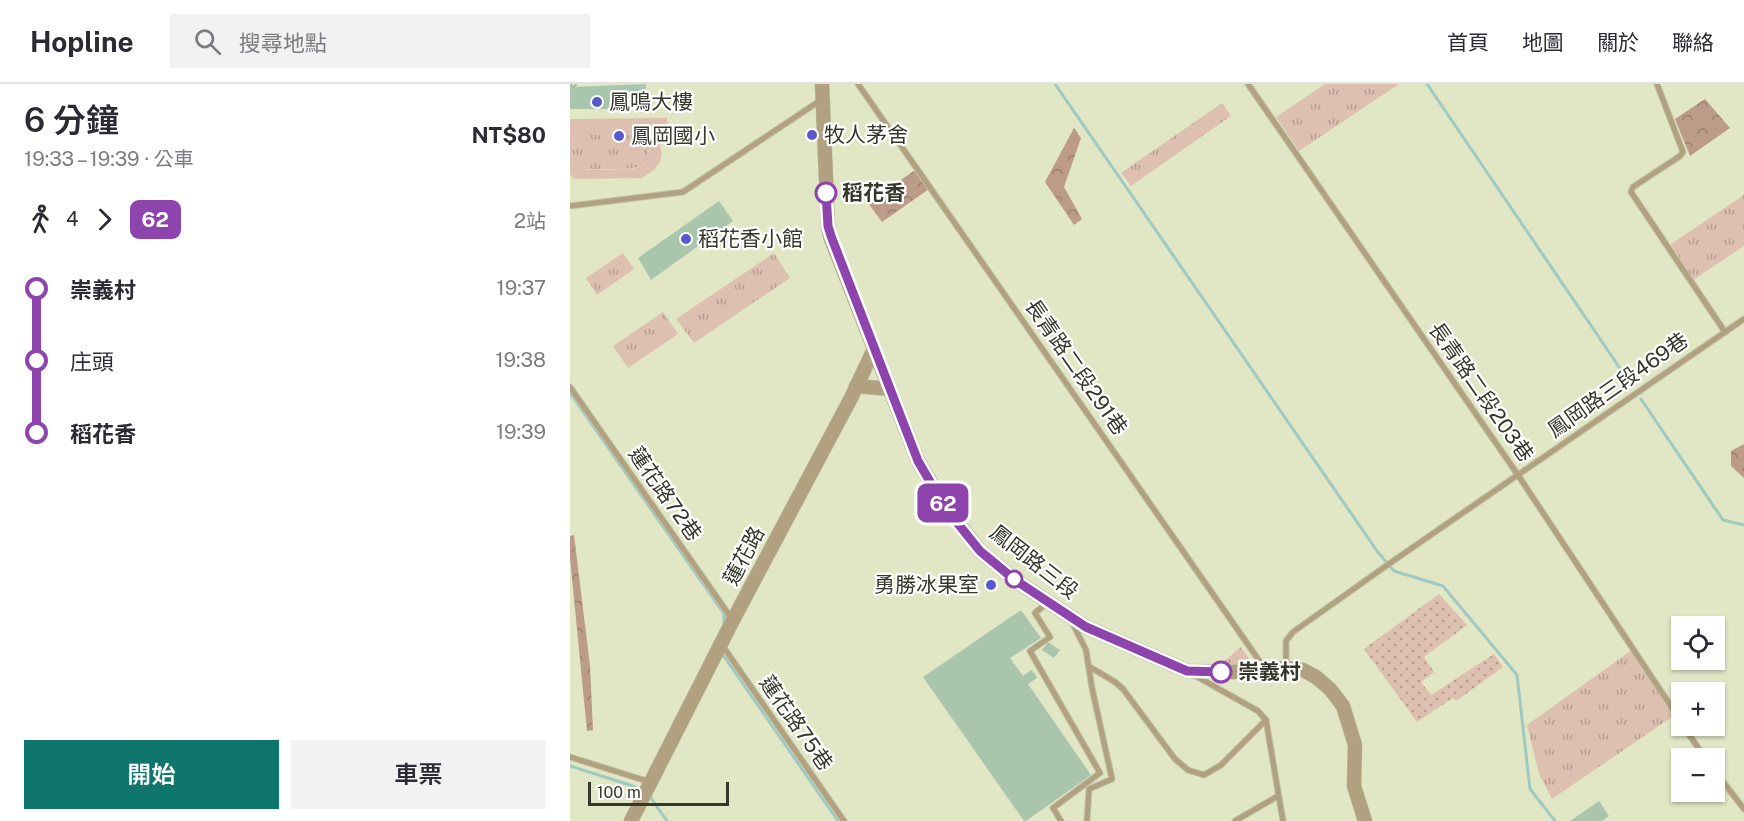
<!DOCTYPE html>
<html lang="zh-TW">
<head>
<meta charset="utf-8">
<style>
	body { margin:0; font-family:"Public Sans","Noto Sans TC",sans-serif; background:#f2f2f3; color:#2b2b33; height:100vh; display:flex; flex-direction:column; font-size:22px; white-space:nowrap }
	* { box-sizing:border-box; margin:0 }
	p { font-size:20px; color:#7c7c81 }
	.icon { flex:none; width:33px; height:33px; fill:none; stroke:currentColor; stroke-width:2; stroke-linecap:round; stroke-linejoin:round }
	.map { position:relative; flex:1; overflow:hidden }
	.side { display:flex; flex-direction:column; background:#fff; width:570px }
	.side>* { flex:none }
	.badge { padding:0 12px; border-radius:9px; font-size:21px; line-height:39px }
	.buttons { position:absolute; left:1101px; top:532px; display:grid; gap:12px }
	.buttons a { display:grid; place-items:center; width:54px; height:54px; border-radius:0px; background:#fff; box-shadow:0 2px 4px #0004; font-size:30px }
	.scale { position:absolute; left:18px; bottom:15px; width:141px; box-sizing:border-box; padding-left:6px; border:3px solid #36382b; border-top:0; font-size:16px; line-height:21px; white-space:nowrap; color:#36382b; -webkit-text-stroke:4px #fff; paint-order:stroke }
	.map>.badge { position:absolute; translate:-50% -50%; box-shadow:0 0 0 3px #fff }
	.legs { display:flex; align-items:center; gap:9px; height:66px; padding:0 24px; font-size:20px }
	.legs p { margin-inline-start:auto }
	.headline { display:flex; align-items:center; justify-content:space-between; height:102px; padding:0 24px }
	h1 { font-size:33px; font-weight:600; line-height:45px }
	.primary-button { display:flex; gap:12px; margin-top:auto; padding:12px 24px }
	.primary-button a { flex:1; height:69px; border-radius:0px; background:#0f766e; color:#fff; font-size:24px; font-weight:600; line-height:69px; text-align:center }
	.primary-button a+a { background:#f2f2f3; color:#2b2b33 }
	ul { padding:0 24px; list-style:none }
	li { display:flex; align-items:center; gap:21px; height:72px; font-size:22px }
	li i { display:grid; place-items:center; width:9px; height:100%; margin:0 8px; background:currentColor }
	li i::after { content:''; width:15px; height:15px; margin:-8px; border:4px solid; border-radius:50%; background:#fff }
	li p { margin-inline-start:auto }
	li:first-child i { background:linear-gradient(#0000 50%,currentColor 0) }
	li:last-child i { background:linear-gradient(currentColor 50%,#0000 0) }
	header { display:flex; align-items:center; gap:36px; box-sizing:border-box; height:84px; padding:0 30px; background:#fff; border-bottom:2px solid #e1e1e2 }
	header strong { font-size:28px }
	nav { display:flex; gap:33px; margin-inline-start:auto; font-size:21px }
	.search { width:420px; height:54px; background:#f2f2f3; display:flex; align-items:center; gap:15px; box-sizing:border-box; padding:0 21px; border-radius:0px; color:#7c7c81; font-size:22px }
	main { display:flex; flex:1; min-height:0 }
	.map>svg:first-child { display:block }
</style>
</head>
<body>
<header>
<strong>Hopline</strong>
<div class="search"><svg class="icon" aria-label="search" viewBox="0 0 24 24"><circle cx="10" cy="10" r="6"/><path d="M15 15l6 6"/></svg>搜尋地點</div>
<nav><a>首頁</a><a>地圖</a><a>關於</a><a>聯絡</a></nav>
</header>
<main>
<section class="side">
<div class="headline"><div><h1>6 分鐘</h1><p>19:33 – 19:39 · 公車</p></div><b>NT$80</b></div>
<div class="legs"><svg class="icon" aria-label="walk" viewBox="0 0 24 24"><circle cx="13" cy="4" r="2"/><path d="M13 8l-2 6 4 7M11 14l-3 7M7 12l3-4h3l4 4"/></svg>4<svg class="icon" aria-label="forward" viewBox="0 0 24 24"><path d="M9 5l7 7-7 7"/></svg><b class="badge" style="background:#8e44ad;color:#fff">62</b><p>2站</p></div>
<ul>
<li><i style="color:#8e44ad"></i><b>崇義村</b><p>19:37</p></li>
<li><i style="color:#8e44ad"></i><span>庄頭</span><p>19:38</p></li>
<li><i style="color:#8e44ad"></i><b>稻花香</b><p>19:39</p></li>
</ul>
<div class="primary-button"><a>開始</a><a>車票</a></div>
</section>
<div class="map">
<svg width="1174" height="737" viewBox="0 0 1174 737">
	<defs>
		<pattern id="grass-tufts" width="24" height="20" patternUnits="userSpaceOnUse" patternTransform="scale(1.5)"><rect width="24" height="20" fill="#dec0b0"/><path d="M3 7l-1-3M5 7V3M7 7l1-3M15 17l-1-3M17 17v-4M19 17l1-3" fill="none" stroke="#b59d8f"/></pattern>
		<pattern id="forest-crowns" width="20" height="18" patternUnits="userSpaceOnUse" patternTransform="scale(1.5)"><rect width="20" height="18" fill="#bc9b88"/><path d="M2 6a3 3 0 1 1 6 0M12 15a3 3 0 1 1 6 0" fill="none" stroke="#9a7f6f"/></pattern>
		<pattern id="garden-dots" width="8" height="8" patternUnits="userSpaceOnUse" patternTransform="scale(1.5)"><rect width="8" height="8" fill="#dec0b0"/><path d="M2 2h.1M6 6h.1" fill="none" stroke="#b59d8f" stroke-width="1.8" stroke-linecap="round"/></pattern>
	</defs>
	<rect width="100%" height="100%" fill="#e1e7c5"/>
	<g fill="url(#grass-tufts)">
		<polygon points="755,0 829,0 729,67 706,33"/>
		<polygon points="652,19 661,32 561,102 551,89"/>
		<path d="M12 51H66L76 58C86 85 64 85 45 85 33 85 22 85 10 86L3 82 0 78V60L2 56Z"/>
		<polygon points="1174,111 1174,162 1123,196 1101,160"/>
		<polygon points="53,169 64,185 27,211 16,194"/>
		<polygon points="204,169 220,194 124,259 106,235"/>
		<polygon points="93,228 108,250 58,284 43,262"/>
		<polygon points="671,563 684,582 646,584"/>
		<polygon points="1062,566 1105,631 982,715 969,690 957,641"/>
	</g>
	<g fill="url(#forest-crowns)">
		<polygon points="1135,15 1160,44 1120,72 1105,35"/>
		<polygon points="504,44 511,54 494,103 512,135 504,141 475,98"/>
		<polygon points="345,86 359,105 312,138 298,119"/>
		<polygon points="1174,360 1174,394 1161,382 1161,367"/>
		<polygon points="4,451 20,582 23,646 17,647 0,474 0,452"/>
	</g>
	<polygon fill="#dec0b0" points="97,34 98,46 82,46 89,55 92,71 90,78 84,86 71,94 4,95 0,90 0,78 3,82 10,86 63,85 74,81 79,70 76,58 66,51 13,51 3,56 0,60 0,35"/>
	<polygon fill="url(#garden-dots)" points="869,510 897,541 854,573 864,588 851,598 861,611 924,570 933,583 886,617 883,614 847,638 794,565"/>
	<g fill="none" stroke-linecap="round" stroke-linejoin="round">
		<g stroke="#9fcac1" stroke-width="3">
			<polyline points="485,0 807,467 824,487 873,502 947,591 960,705 985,737"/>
			<polyline points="857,0 1062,302"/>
			<polyline points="0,309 154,530 154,541"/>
			<polyline points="1071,315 1153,436 1174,441"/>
			<polyline points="153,571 268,737"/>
			<polyline points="0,682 63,702 72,707"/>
			<polyline points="77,711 81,714 97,737"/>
		</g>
	</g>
	<g fill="#a9c6ac">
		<polygon points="0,0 3,0 3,3 76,0 76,13 54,12 54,25 0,25"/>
		<polygon points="149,117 163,137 81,196 68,174"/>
		<polygon points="451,526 471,554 440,574 453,592 461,586 465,590 467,594 458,600 521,691 456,737 454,737 353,593"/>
		<polygon points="478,558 490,566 484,574 472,566"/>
		<polygon points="1029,717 1039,732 1032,737 1000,737"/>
	</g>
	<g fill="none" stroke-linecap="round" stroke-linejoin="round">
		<g stroke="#bfc4a6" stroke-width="7">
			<g id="service">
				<polyline points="288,0 695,585"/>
				<polyline points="678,0 948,391 1112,639"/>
				<polyline points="1087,0 1113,68 1110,72 1063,103 1061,108 1155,248"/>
				<polyline points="0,122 113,108 251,16"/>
				<polyline points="0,303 162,535"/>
				<polyline points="477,519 465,529 480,553 460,567 530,689 483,724 491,737"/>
				<polyline points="502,538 516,566 522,604 542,695 519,705 517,737"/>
				<polyline points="152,561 274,737"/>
				<polyline points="520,583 545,598 553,605 605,675 618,686 634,691 651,681 696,636"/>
				<polyline points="716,583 716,557 723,548 823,477 1174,235"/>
				<polyline points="624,591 688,627 696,636 713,737"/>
				<polyline points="1113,642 1136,675"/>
				<polyline points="0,673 80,698"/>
				<polyline points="1144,686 1174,725"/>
				<polyline points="665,737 708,712"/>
			</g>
		</g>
		<g stroke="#bfc4a6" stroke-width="15">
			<g id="tertiary">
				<polyline points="252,0 258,142 260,152 348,377 377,425 410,467 445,496 516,543 617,587 668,588 716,584 733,586 746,593 760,605 773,622 785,661 784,702 795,737"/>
				<polyline points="286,302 320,305"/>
				<polyline points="61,737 163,536 281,314 304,265"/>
			</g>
		</g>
		<g stroke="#a3a78d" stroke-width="1.5" stroke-dasharray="4.5 3" stroke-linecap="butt">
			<polyline points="3,3 7,0"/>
			<polyline points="54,12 63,22"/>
		</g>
		<use href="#service" stroke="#b2a181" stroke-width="5"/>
		<use href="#tertiary" stroke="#b2a181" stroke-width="14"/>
	</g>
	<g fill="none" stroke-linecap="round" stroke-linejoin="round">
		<g stroke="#fff" stroke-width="14">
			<polyline id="line-1" points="256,109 258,142 261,152 348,377 376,425 410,467 445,496 516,543 617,587 651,588"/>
		</g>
		<use href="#line-1" stroke="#8e44ad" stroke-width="9"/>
	</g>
	<g fill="#5757cf" stroke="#fff" stroke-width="2">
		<circle cx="27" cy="18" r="6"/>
		<circle cx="242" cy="51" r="6"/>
		<circle cx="49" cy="52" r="6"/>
		<circle cx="116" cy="155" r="6"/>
		<circle cx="421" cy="501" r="6"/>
	</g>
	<g fill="#fff" stroke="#8e44ad" stroke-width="3">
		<circle cx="256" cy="109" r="10"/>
		<circle cx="444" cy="495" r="8"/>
		<circle cx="651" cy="588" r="10"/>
	</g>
	<g text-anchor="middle" stroke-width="4.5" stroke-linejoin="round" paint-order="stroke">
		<g font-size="21" fill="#36382b" stroke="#fff" text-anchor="start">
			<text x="39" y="25">鳳鳴大樓</text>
			<text x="254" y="58">牧人茅舍</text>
			<text x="61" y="59">鳳岡國小</text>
			<text x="128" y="162">稻花香小館</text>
			<text x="409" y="508" text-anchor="end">勇勝冰果室</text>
		</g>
		<g font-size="21" font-weight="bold" fill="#36382b" stroke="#fff" text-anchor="start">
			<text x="272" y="116">稻花香</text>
			<text x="668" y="595">崇義村</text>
		</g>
		<g font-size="21" fill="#36382b" stroke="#fff">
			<text transform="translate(506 283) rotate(55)" y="7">長青路二段291巷</text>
			<text transform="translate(1048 301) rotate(-35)" y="7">鳳岡路三段469巷</text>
			<text transform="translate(911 308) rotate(55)" y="7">長青路二段203巷</text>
			<text transform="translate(95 410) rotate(55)" y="7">蓮花路72巷</text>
			<text transform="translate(174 472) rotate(-62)" y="7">蓮花路</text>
			<text transform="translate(464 478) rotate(38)" y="7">鳳岡路三段</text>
			<text transform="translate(226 639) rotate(55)" y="7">蓮花路75巷</text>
		</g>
	</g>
</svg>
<div class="buttons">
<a><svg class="icon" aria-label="locate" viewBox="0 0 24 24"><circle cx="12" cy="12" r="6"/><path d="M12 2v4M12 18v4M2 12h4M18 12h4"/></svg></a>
<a>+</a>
<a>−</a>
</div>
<div class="scale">100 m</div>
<b class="badge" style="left:373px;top:419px;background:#8e44ad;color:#fff">62</b>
</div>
</main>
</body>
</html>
